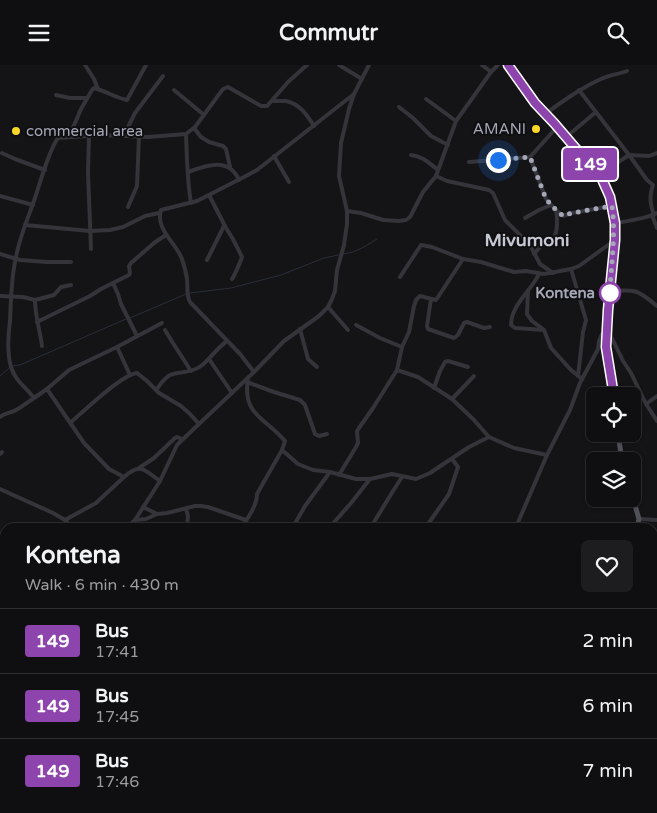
<!DOCTYPE html>
<html lang="en">
<head>
<meta charset="utf-8">
<style>
	body { margin:0; font-family:"Varela Round",sans-serif; background:#1d1c1e; color:#f1f3f6; height:100vh; display:flex; flex-direction:column; font-size:19px; white-space:nowrap }
	* { box-sizing:border-box; margin:0 }
	p { font-size:16px; color:#9b9c9f }
	.icon { flex:none; width:28px; height:28px; fill:none; stroke:currentColor; stroke-width:2; stroke-linecap:round; stroke-linejoin:round }
	.map { position:relative; flex:1; overflow:hidden }
	.side { position:absolute; left:0px; top:458px; width:658px; height:291px; display:flex; flex-direction:column; background:#0f0e10; border-radius:15px 15px 0 0; box-shadow:0 1px 4px #0004,0 0 0 1px #2f2e30 }
	.side>* { flex:none }
	.badge { padding:0 10px; border-radius:4px; font-size:18px; line-height:32px }
	.controls { position:absolute; left:586px; top:322px; display:grid; gap:10px }
	.controls a { display:grid; place-items:center; width:55px; height:55px; border-radius:8px; background:#0f0e10; box-shadow:0 1px 4px #0004,0 0 0 1px #2f2e30; font-size:25px }
	.you { position:absolute; width:25px; height:25px; margin:-12px; border:4px solid #fff; border-radius:50%; background:#1a73e8; box-shadow:0 0 0 8px #1a73e833 }
	.map>.badge { position:absolute; translate:-50% -50%; box-shadow:0 0 0 2px #fff }
	.round { display:grid; place-items:center; flex:none; width:52px; height:52px; border-radius:8px; background:#1d1c1e }
	.summary { display:flex; align-items:center; justify-content:space-between; height:85px; padding:0 25px }
	h1 { font-size:24px; font-weight:800; line-height:38px }
	ul { padding:0; list-style:none }
	li { display:flex; align-items:center; gap:15px; height:65px; padding:0 25px; border-top:1px solid #2f2e30 }
	li div { flex:1 }
	li b { display:block; font-size:19px }
	li em { font-style:normal }
	li .badge { min-width:55px; font-weight:700; text-align:center }
	header { display:flex; justify-content:space-between; align-items:center; height:65px; padding:0 25px; background:#0f0e10; font-size:22px; font-weight:800 }
	.map>svg:first-child { display:block }
</style>
</head>
<body>
<header><svg class="icon" aria-label="menu" viewBox="0 0 24 24"><path d="M4 6h16M4 12h16M4 18h16"/></svg>Commutr<svg class="icon" aria-label="search" viewBox="0 0 24 24"><circle cx="10" cy="10" r="6"/><path d="M15 15l6 6"/></svg></header>
<div class="map">
<svg width="657" height="748" viewBox="0 0 657 748">
	<rect width="100%" height="100%" fill="#141315"/>
	<g fill="none" stroke-linecap="round" stroke-linejoin="round">
		<g stroke="#292f3a" stroke-width="1">
			<polyline points="190,228 231,223 281,210 324,193 353,187 364,182 377,174"/>
			<polyline points="130,253 186,229"/>
			<polyline points="12,301 20,300 126,254"/>
			<polyline points="0,311 9,303"/>
		</g>
		<g stroke="#34343a" stroke-width="4">
			<polyline points="85,0 94,14 98,24"/>
			<polyline points="339,0 362,14"/>
			<polyline points="482,0 491,7"/>
			<polyline points="174,25 204,50"/>
			<path d="M579 25 629 90 647 115 653 120C649 131 650 139 654 150"/>
			<polyline points="56,30 70,33 86,33"/>
			<polyline points="426,34 456,56"/>
			<path d="M273 36C277 36 281 36 286 36 300 39 307 50 314 61"/>
			<polyline points="399,42 413,53 431,71 448,80"/>
			<path d="M545 49C563 36 581 23 601 14 609 10 619 9 627 6"/>
			<polyline points="194,63 201,72 209,77 223,81 226,84 230,102"/>
			<path d="M186 69C187 92 187 115 191 138"/>
			<polyline points="89,70 88,108 91,184"/>
			<polyline points="124,70 135,48 163,11"/>
			<path d="M69 72 81 44 92 25 94 23C106 26 116 33 127 35L146 0"/>
			<polyline points="566,72 596,47"/>
			<polyline points="2,88 15,94 45,105"/>
			<path d="M411 90C422 91 429 98 438 105"/>
			<polyline points="274,91 289,117"/>
			<polyline points="530,92 546,134 556,145 563,151 572,148 612,141"/>
			<polyline points="469,97 530,92 557,62"/>
			<path d="M188 107C207 100 229 92 239 115"/>
			<polyline points="436,111 447,116 489,125 493,128 505,155 530,180 540,199 553,208"/>
			<polyline points="601,112 617,98 629,90 649,91 657,88"/>
			<path d="M209 130 226 163 233 174 242 192C241 195 234 212 232 214"/>
			<polyline points="0,131 33,140"/>
			<polyline points="128,142 137,121 139,71"/>
			<polyline points="347,146 361,148 383,155 399,156 406,155 410,152 423,127 436,111 456,56 491,7 498,0"/>
			<polyline points="652,150 657,163"/>
			<polyline points="525,153 539,145 551,140"/>
			<path d="M615 158C628 156 645 154 657 148"/>
			<polyline points="25,160 90,166 110,165 123,162 145,151 159,148"/>
			<polyline points="0,189 20,195 47,197 71,197"/>
			<path d="M534 189 540 182 554 174C558 164 558 156 556 145"/>
			<polyline points="207,195 224,161"/>
			<polyline points="571,204 586,255 583,267 578,311"/>
			<path d="M539 209C531 226 511 240 511 260L515 263 544 265 551 283 571 305 582 314"/>
			<polyline points="400,212 421,180 432,182 463,194 481,197 514,207 526,206 544,209 571,204 579,201 615,175"/>
			<polyline points="113,218 118,229 121,239 137,271"/>
			<polyline points="528,226 527,249 532,256 543,264"/>
			<path d="M610 226C636 224 638 225 657 241"/>
			<polyline points="0,231 23,232 35,235 54,230 61,222 71,220"/>
			<polyline points="431,234 427,261 428,264 454,273 458,270 464,258 467,257 484,263 490,262"/>
			<path d="M35 235C35 251 40 265 42 281"/>
			<polyline points="328,242 348,265"/>
			<polyline points="37,257 90,231 101,224 129,210 130,208 129,201 131,198 154,178 166,170"/>
			<polyline points="356,260 380,273 402,282"/>
			<polyline points="300,264 308,294 317,302"/>
			<polyline points="165,265 171,275 191,306"/>
			<polyline points="117,282 130,310"/>
			<polyline points="209,294 232,328"/>
			<polyline points="397,305 418,312 452,334 474,355 489,372 514,383 547,390"/>
			<path d="M254 307 240 289 190 237C186 230 188 221 187 214 186 207 184 200 182 194 176 178 155 164 161 145L197 136 244 112 257 105 354 29"/>
			<path d="M248 313C242 351 265 352 285 376L282 385 298 399 313 405 330 407 356 414H370L392 409 416 414 430 408 469 382 489 372"/>
			<polyline points="247,317 274,327 300,335 305,340 315,369 319,371 327,369"/>
			<polyline points="434,323 440,306 445,297 448,296 468,302"/>
			<polyline points="47,324 69,305 117,282 162,258"/>
			<path d="M156 325C160 320 164 313 170 310 179 306 190 309 201 301 210 294 217 283 227 276"/>
			<polyline points="452,334 474,311"/>
			<polyline points="646,339 657,331"/>
			<path d="M0 352C6 347 9 349 16 345 22 342 28 337 34 333"/>
			<path d="M70 358C83 347 121 310 137 308L147 316 159 328 181 341 190 349 199 359"/>
			<polyline points="0,389 2,387"/>
			<polyline points="139,403 154,393 175,373 177,372 182,374"/>
			<polyline points="339,410 356,382 358,378 357,366 359,363 373,343 397,305 402,282 409,267 414,241 416,235 420,231 436,235 463,194"/>
			<path d="M160 416C144 405 141 397 124 412L109 404 84 378 47 324 34 333C25 321 16 317 11 302 7 288 8 271 10 256 11 235 11 213 16 192 20 170 29 151 36 130 41 115 49 85 58 73L102 70 148 72 186 69 195 62 223 24 228 22 261 41H267L288 17 307 0"/>
			<polyline points="0,424 53,448 65,455 72,462"/>
			<polyline points="143,442 157,449"/>
			<polyline points="186,444 188,451 187,462"/>
			<polyline points="639,454 657,455"/>
			<polyline points="65,455 96,438 124,412"/>
			<polyline points="135,455 146,454 157,449 167,448 195,441 201,441 208,442 246,455"/>
			<polyline points="127,462 135,455 160,416 177,380 181,376 254,307 284,276 319,251 328,242 332,234 335,226 337,205 344,180 347,159 347,146 339,111 341,78 349,44 354,29 369,0"/>
			<path d="M241 462C248 454 257 440 257 429L282 385"/>
			<polyline points="293,462 305,441 330,407"/>
			<polyline points="330,462 351,438 370,414"/>
			<polyline points="371,462 393,426 402,412"/>
			<polyline points="426,462 449,429 458,402 452,394"/>
			<polyline points="516,462 547,390 570,345 580,318 598,284 599,276 602,269 608,265 623,296 631,308 646,339 657,356"/>
			<polyline points="652,488 657,487"/>
			<polyline points="652,499 657,504"/>
			<polyline points="652,539 657,537"/>
			<polyline points="0,551 5,554"/>
			<polyline points="0,584 5,580"/>
			<polyline points="0,658 5,657"/>
			<polyline points="340,744 346,747"/>
			<polyline points="449,744 450,748"/>
			<polyline points="24,748 25,744"/>
			<polyline points="45,748 48,744"/>
			<polyline points="173,748 174,744"/>
			<polyline points="280,748 282,744"/>
		</g>
		<g stroke="#50505a" stroke-width="5">
			<polyline points="508,0 535,38 593,101 602,114 610,132 615,158 615,175 608,245 606,282 614,331"/>
			<polyline points="618,369 621,389 623,396"/>
			<polyline points="632,430 639,454 637,462"/>
			<polyline points="652,555 657,561"/>
		</g>
	</g>
	<g fill="none" stroke-linecap="round" stroke-linejoin="round">
		<g stroke="#fff" stroke-width="11">
			<polyline id="line" points="508,0 535,38 554,58 602,114 610,132 615,158 615,175 608,245 606,282 614,331"/>
		</g>
		<use href="#line" stroke="#8e44ad" stroke-width="8"/>
		<path stroke="#a4a7b6" stroke-width="5" stroke-dasharray="0 9" d="M498 95 530 92 546 134 556 145 563 151 572 148 612 141C616 171 611 199 610 228"/>
	</g>
	<g fill="#fbd825" stroke="#0f0e10" stroke-width="2">
		<circle cx="536" cy="64" r="5"/>
		<circle cx="16" cy="66" r="5"/>
	</g>
	<circle fill="#fff" stroke="#8e44ad" stroke-width="2.5" cx="610" cy="228" r="10"/>
	<g text-anchor="middle" stroke-width="4" stroke-linejoin="round" paint-order="stroke">
		<g font-size="15" fill="#a4a7b6" stroke="#0f0e10" text-anchor="end">
			<text x="526" y="69">AMANI</text>
			<text x="26" y="71" text-anchor="start">commercial area</text>
		</g>
		<g font-size="15" font-weight="bold" fill="#a4a7b6" stroke="#0f0e10" text-anchor="end">
			<text x="595" y="233">Kontena</text>
		</g>
		<g font-size="18" font-weight="bold" fill="#c5c7d2" stroke="#0f0e10">
			<text x="527" y="181">Mivumoni</text>
		</g>
	</g>
</svg>
<div class="controls">
<a><svg class="icon" aria-label="locate" viewBox="0 0 24 24"><circle cx="12" cy="12" r="6"/><path d="M12 2v4M12 18v4M2 12h4M18 12h4"/></svg></a>
<a><svg class="icon" aria-label="layers" viewBox="0 0 24 24"><path d="M12 4l9 5-9 5-9-5zM3 14l9 5 9-5"/></svg></a>
</div>
<div class="you" style="left:498px;top:95px"></div>
<b class="badge" style="left:590px;top:99px;background:#8e44ad;color:#fff">149</b>
<section class="side">
<div class="summary"><div><h1>Kontena</h1><p>Walk · 6 min · 430 m</p></div><a class="round"><svg class="icon" aria-label="heart" viewBox="0 0 24 24"><path d="M12 20l-8-8c-3-5 5-10 8-4 3-6 11-1 8 4z"/></svg></a></div>
<ul>
<li><span class="badge" style="background:#8e44ad;color:#fff">149</span><div><b>Bus</b><p>17:41</p></div><em>2 min</em></li>
<li><span class="badge" style="background:#8e44ad;color:#fff">149</span><div><b>Bus</b><p>17:45</p></div><em>6 min</em></li>
<li><span class="badge" style="background:#8e44ad;color:#fff">149</span><div><b>Bus</b><p>17:46</p></div><em>7 min</em></li>
</ul>
</section>
</div>
</body>
</html>
